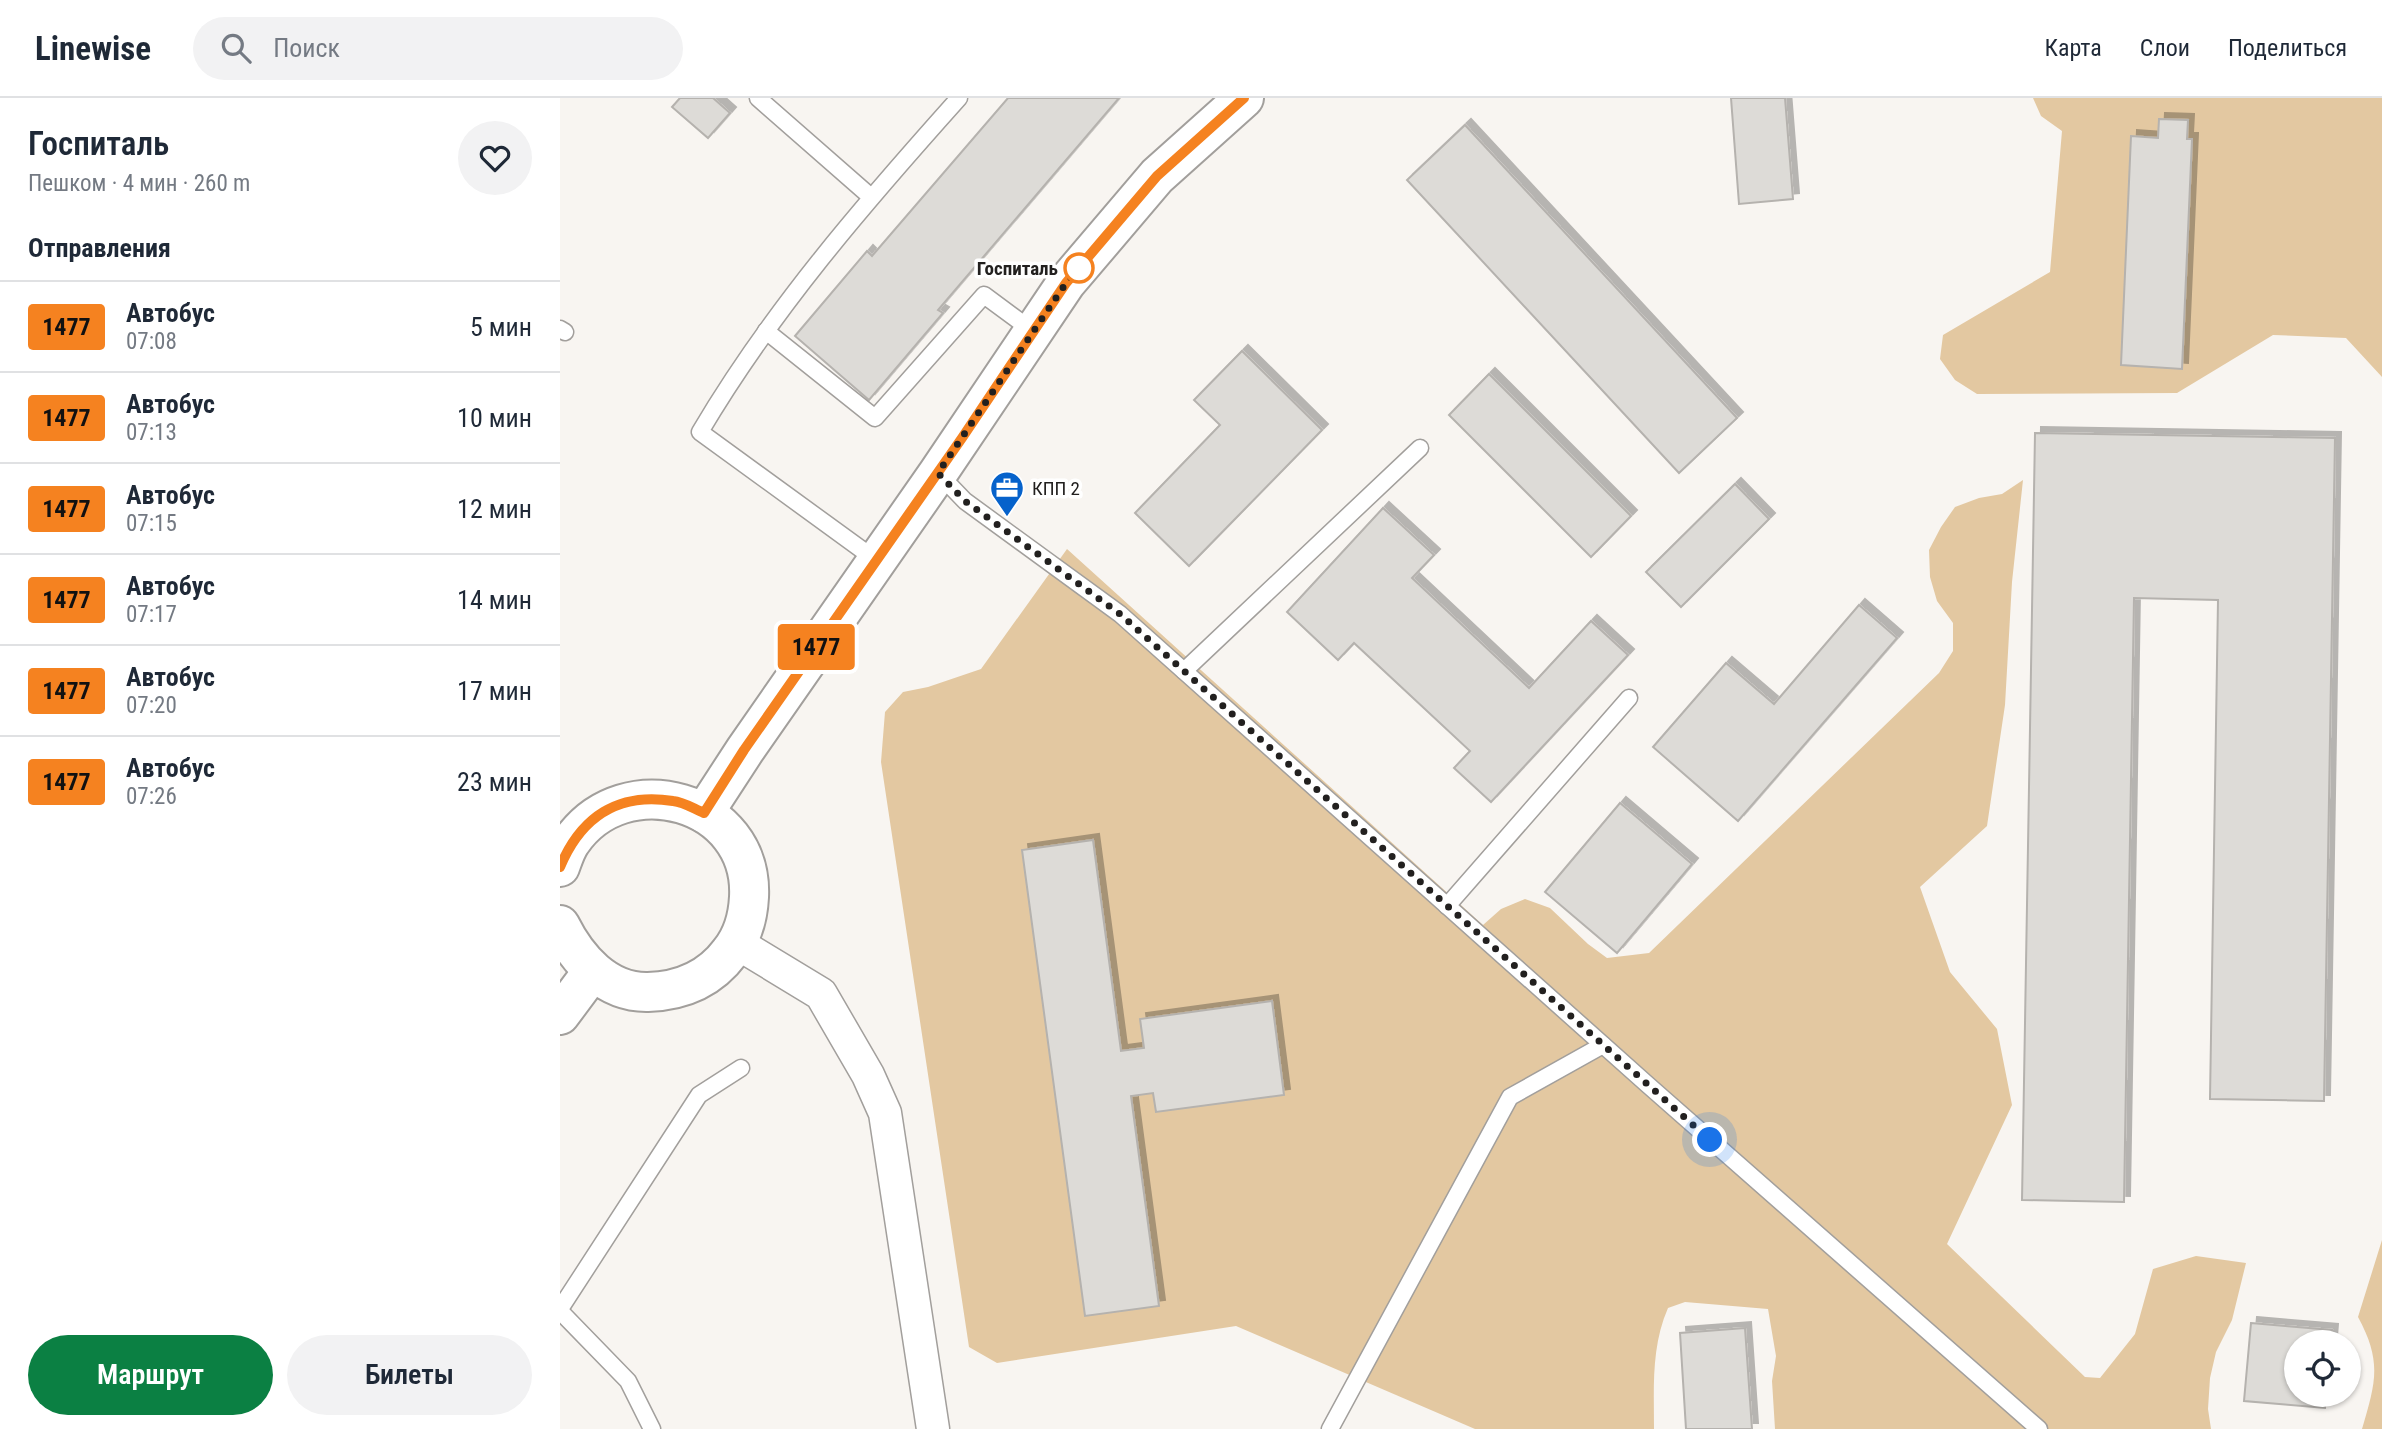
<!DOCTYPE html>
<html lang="ru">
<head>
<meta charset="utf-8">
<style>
	body { margin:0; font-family:"Roboto Condensed",sans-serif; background:#f2f2f3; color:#1f2937; height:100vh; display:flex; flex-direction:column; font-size:26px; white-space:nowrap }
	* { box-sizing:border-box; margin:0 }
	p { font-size:23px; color:#747a83 }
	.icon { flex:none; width:38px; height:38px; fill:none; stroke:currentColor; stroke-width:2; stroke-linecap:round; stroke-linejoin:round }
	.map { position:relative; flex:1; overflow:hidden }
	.panel { display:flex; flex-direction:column; background:#fff; width:560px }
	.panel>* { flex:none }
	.badge { padding:0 14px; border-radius:5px; font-size:24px; line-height:46px }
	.controls { position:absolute; left:1724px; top:1232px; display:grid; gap:14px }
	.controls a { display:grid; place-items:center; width:77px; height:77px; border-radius:50%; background:#fff; box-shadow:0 2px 5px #0004; font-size:35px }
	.you { position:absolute; width:35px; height:35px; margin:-18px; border:5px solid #fff; border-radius:50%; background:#1a73e8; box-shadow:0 0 0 10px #1a73e833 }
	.map>.badge { position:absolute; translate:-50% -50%; box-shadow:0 0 0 4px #fff }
	h2 { padding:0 28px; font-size:26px; line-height:63px }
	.round { display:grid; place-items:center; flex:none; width:74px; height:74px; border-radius:37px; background:#f2f2f3 }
	.summary { display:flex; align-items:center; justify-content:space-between; height:119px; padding:0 28px }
	h1 { font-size:33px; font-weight:600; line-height:52px }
	.action { display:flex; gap:14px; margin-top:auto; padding:14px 28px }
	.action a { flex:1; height:80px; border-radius:42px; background:#0b8043; color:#fff; font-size:28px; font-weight:600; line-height:80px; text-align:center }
	.action a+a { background:#f2f2f3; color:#1f2937 }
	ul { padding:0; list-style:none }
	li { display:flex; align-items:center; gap:21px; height:91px; padding:0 28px; border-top:2px solid #e0e1e3 }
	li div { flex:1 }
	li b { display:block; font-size:26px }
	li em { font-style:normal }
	li .badge { min-width:77px; font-weight:700; text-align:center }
	header { display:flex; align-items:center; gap:42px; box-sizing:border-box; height:98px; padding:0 35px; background:#fff; border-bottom:2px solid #e0e1e3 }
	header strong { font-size:33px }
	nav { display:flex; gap:38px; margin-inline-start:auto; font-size:24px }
	.search { width:490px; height:63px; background:#f2f2f3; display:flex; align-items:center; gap:18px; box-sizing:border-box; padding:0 24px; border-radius:38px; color:#747a83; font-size:26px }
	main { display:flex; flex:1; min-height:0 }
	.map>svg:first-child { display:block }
</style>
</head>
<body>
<header>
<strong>Linewise</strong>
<div class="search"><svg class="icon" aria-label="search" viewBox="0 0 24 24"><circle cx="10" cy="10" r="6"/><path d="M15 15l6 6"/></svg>Поиск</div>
<nav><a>Карта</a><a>Слои</a><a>Поделиться</a></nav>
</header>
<main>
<section class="panel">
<div class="summary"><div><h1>Госпиталь</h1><p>Пешком · 4 мин · 260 m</p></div><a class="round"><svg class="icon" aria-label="heart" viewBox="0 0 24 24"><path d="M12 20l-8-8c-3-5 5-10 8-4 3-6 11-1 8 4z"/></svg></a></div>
<h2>Отправления</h2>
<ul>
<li><span class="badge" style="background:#f58220;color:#111">1477</span><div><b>Автобус</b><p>07:08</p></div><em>5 мин</em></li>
<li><span class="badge" style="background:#f58220;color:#111">1477</span><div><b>Автобус</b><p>07:13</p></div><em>10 мин</em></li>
<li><span class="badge" style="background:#f58220;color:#111">1477</span><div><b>Автобус</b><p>07:15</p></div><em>12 мин</em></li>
<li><span class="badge" style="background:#f58220;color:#111">1477</span><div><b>Автобус</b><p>07:17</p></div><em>14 мин</em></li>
<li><span class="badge" style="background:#f58220;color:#111">1477</span><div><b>Автобус</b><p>07:20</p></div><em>17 мин</em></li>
<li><span class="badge" style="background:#f58220;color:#111">1477</span><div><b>Автобус</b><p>07:26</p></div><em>23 мин</em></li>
</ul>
<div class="action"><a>Маршрут</a><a>Билеты</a></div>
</section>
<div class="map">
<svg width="1822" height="1331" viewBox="0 0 1822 1331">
	<defs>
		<filter id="shadow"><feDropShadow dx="6" dy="-6" stdDeviation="0" flood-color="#0004"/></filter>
	</defs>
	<rect width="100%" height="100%" fill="#f8f5f1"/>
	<g fill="#e3c8a1">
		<polygon points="1473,0 1822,0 1822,279 1786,240 1713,237 1617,295 1417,296 1395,282 1380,261 1383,237 1490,174 1502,33 1481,18"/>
		<path d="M1463 382 1452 484 1445 607 1427 728 1360 789 1390 874 1437 931 1452 1007 1387 1146 1525 1279 1540 1280 1575 1236 1593 1171 1636 1158 1686 1165 1672 1222 1656 1254 1650 1280 1648 1311 1651 1331H1215L1212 1283 1216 1258 1208 1211 1125 1204 1108 1210C1091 1249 1094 1290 1094 1331H915L676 1228 437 1265 409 1249 321 664 325 614 343 594 368 589 421 571 507 451 923 827 941 811 965 801 990 810 1028 846 1047 860 1089 855 1379 575 1393 553V525L1377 503 1370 479 1369 452 1381 429 1395 409 1419 400 1442 396Z"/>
		<path d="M1822 1142V1331H1802C1816 1284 1822 1263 1798 1219Z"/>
	</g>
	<g fill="#dddbd7" stroke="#b5b2ae" stroke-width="2" filter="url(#shadow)">
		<polygon points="120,0 153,0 170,15 148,40 112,9"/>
		<polygon points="448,0 559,0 378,212 383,215 309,302 235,238 307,153 312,158"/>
		<polygon points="1171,0 1225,0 1233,101 1179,106"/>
		<polygon points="1599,21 1628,22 1627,41 1632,41 1622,271 1561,267 1571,38 1598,40"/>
		<polygon points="905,27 1177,320 1119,375 847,82"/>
		<polygon points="682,253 762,332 629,468 575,415 660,327 634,302"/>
		<polygon points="929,276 1071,418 1031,459 889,317"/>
		<polygon points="1475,335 1775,340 1764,1003 1650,1001 1658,502 1574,500 1564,1104 1462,1102"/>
		<polygon points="1175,386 1209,421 1121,509 1086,474"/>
		<polygon points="823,410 874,457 852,480 969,590 1031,523 1068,557 931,704 894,670 910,653 794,545 778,562 727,514"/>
		<polygon points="1299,507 1337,540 1178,723 1093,649 1166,565 1214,606"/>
		<polygon points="1060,705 1132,766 1057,855 985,794"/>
		<polygon points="533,742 561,953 584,950 580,921 712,903 724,997 596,1014 593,995 571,998 599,1208 525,1218 462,752"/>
		<polygon points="1691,1225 1772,1232 1771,1244 1736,1244 1736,1297 1766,1297 1765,1310 1684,1303"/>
		<polygon points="1185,1230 1192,1331 1126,1331 1120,1235"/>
	</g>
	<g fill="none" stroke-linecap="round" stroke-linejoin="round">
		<g stroke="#a29f9c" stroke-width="19">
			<g id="lane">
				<polyline points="198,0 311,99"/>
				<polyline points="0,231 5,234"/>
				<polyline points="206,233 315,320 424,197 474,234"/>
				<polyline points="378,375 405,403 560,516 1088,987 1479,1331"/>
				<path d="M316 462 140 334C212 212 305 105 399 0"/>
				<polyline points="624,573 860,350"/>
				<polyline points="887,808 1069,600"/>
				<polyline points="0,1211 139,997 181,970"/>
				<polyline points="0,1213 68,1283 92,1331"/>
				<polyline points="770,1331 950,999 1043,947"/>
			</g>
		</g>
		<g stroke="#a29f9c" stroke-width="35">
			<polyline id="street" points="177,845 261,896 308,977 325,1015 373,1331"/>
		</g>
		<g stroke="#a29f9c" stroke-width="42">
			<g id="secondary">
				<polyline points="144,715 185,652 378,375 506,185 597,78 684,0"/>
				<path d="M0 769C3 761 6 751 11 744 64 666 194 702 189 799 188 819 183 838 170 854 150 881 122 893 88 894 46 895 17 861 0 827"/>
				<polyline points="0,917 32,874"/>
			</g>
		</g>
		<use href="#lane" stroke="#fff" stroke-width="16"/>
		<use href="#street" stroke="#fff" stroke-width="32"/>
		<use href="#secondary" stroke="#fff" stroke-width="38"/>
	</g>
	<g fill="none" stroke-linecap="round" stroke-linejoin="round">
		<g stroke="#fff" stroke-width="16">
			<path id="line" d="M0 769C21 719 58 694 113 703 124 704 134 711 144 715L184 652 402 340 506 185 597 78 684 0"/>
		</g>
		<use href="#line" stroke="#f58220" stroke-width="10"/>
		<polyline stroke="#22201f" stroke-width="7" stroke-dasharray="0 12.6" points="519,170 506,185 378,375 405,403 560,516 1150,1042"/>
	</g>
	<defs>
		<g id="office-pin" transform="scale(1.75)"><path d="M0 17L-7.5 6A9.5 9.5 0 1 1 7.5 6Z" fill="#0662cb" stroke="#fff"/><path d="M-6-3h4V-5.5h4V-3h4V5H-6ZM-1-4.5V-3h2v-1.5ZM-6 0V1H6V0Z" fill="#fff"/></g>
	</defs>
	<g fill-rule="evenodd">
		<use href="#office-pin" x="447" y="390"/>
	</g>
	<circle fill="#fff" stroke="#f58220" stroke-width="3.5" cx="519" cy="170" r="14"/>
	<g text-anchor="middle" stroke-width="7" stroke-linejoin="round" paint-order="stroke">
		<g font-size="19" font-weight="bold" fill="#22201f" stroke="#fff" text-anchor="end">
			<text x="498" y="177">Госпиталь</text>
		</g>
		<g font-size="19" fill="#22201f" stroke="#fff" text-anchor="start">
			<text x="472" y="397">КПП 2</text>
		</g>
	</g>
</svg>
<div class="controls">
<a><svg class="icon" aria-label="locate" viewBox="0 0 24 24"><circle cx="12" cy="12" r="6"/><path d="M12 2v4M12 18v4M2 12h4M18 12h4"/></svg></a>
</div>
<div class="you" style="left:1150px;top:1042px"></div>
<b class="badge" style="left:256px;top:549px;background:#f58220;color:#111">1477</b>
</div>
</main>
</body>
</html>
